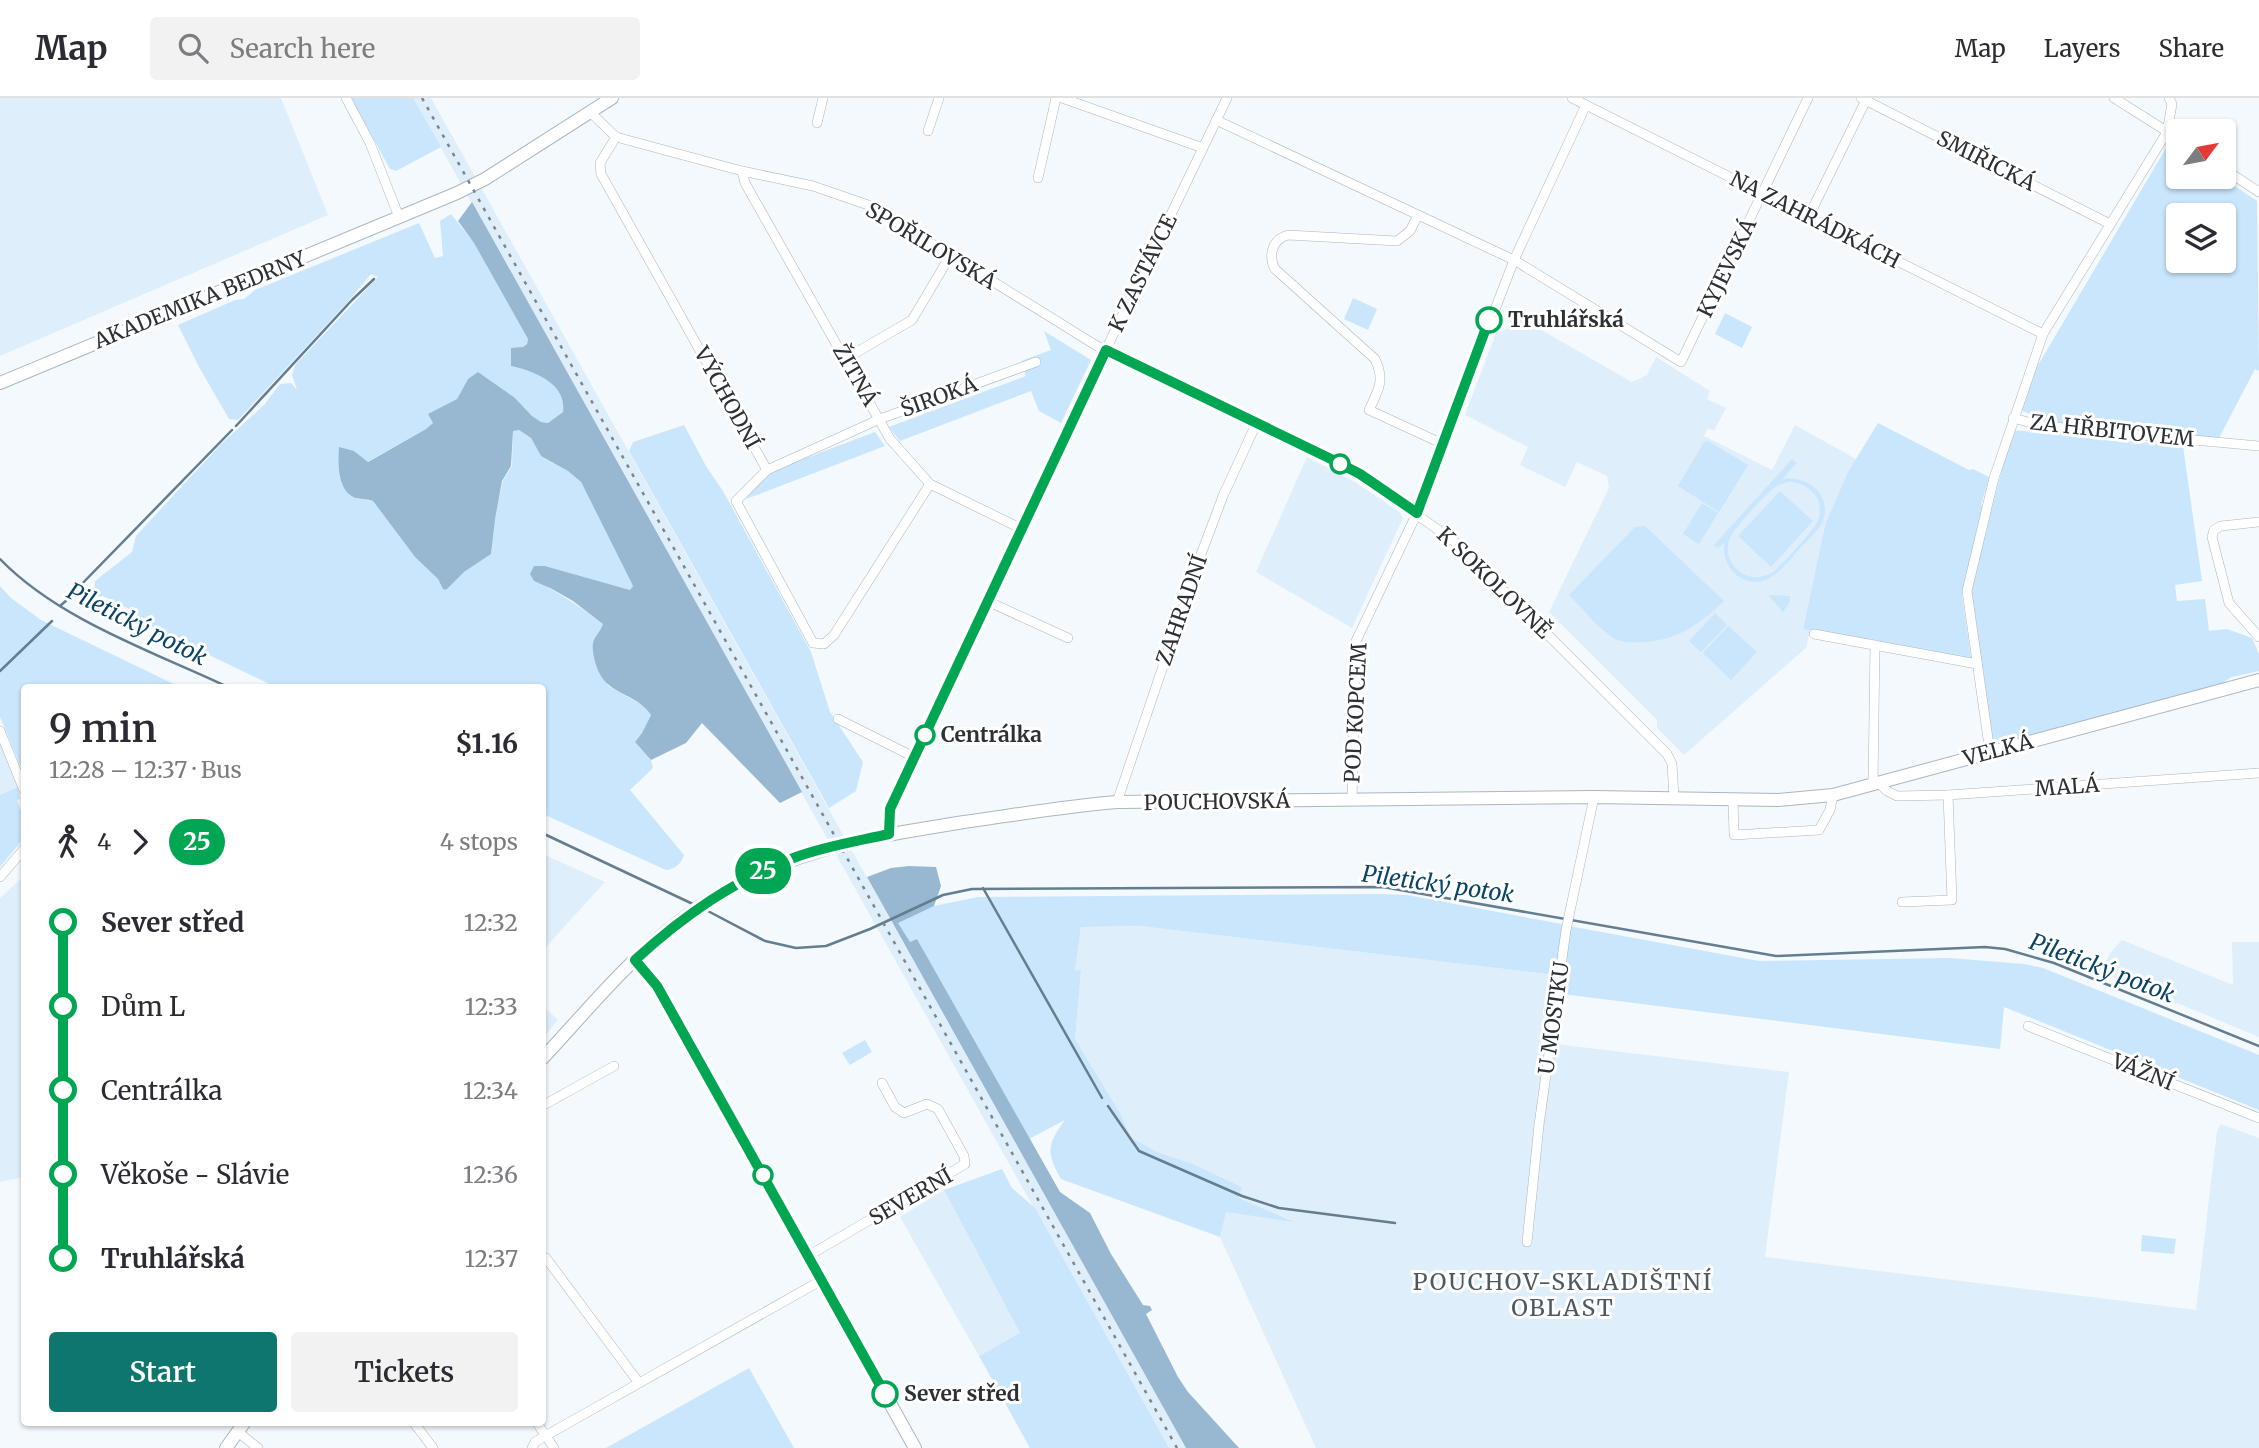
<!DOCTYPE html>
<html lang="en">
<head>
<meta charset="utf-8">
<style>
	body { margin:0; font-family:Merriweather,serif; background:#f2f2f3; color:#2b2b33; height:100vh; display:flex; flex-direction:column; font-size:26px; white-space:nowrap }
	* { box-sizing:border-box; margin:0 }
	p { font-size:23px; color:#7c7c81 }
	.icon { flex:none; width:38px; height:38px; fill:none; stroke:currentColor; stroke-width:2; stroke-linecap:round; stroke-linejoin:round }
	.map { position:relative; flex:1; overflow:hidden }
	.details { position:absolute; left:21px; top:586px; width:525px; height:742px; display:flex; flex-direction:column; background:#fff; border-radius:7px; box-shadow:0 2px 5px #0004 }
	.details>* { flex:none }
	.badge { padding:0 14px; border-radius:23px; font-size:24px; line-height:46px }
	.needle { width:46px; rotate:58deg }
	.tools { position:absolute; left:2166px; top:21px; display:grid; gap:14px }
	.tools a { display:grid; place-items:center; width:70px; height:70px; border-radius:7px; background:#fff; box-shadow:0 2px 5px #0004; font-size:35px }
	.map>.badge { position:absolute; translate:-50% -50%; box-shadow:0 0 0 4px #fff }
	.legs { display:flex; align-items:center; gap:10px; height:77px; padding:0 28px; font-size:23px }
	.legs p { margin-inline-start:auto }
	.summary { display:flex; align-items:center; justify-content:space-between; height:119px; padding:0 28px }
	h1 { font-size:38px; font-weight:600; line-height:52px }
	.primary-button { display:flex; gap:14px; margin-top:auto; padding:14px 28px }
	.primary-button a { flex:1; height:80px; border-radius:7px; background:#0f766e; color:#fff; font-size:28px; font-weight:600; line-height:80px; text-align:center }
	.primary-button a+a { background:#f2f2f3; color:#2b2b33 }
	ul { padding:0 28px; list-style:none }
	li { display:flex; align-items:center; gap:24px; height:84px; font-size:26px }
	li i { display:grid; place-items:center; width:10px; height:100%; margin:0 9px; background:currentColor }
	li i::after { content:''; width:18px; height:18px; margin:-9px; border:5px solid; border-radius:50%; background:#fff }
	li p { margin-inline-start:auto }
	li:first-child i { background:linear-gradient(#0000 50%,currentColor 0) }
	li:last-child i { background:linear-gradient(currentColor 50%,#0000 0) }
	header { display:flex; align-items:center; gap:42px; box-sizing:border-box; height:98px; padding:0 35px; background:#fff; border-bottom:2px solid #e1e1e2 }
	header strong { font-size:33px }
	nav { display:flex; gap:38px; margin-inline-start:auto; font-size:24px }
	.search { width:490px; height:63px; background:#f2f2f3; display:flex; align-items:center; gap:18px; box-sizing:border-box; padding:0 24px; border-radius:7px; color:#7c7c81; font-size:26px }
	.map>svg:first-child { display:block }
</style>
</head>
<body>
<header>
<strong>Map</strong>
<div class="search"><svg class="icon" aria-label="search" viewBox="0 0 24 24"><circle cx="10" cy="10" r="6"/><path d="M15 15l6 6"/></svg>Search here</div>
<nav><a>Map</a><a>Layers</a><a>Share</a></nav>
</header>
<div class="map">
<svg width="2259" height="1350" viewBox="0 0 2259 1350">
	<rect width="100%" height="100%" fill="#f3f9fd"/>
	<g fill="#deeffb">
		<polygon points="0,0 281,0 328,117 0,258"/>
		<polygon points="413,0 431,0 1186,1350 1168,1350"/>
		<polygon points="1505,211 1632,284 1647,277 1656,259 1710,293 1707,301 1726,310 1714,333 1708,330 1704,338 1772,372 1795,327 1856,361 1825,427 1803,530 1810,532 1806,550 1684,657 1657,630 1657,622 1549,514 1609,390 1607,378 1577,364 1565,389 1520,367 1528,349 1465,317 1496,235 1507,231 1510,226"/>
		<polygon points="1307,359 1355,384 1399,414 1403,420 1352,530 1256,474"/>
		<polygon points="0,646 18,689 0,697"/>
		<polygon points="543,756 605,784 543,852"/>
		<polygon points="24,778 24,1079 0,1084 0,800"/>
		<polygon points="1140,828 1556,877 1547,945 1789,974 1765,1159 2196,1212 2217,1033 2221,1026 2259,1040 2259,1350 1316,1350 1220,1139 1225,1114 1292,1122 1239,1100 1242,1089 1193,1066 1155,1053 1131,1039 1120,1015 1075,941 1081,874 1075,872 1081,829"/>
		<polygon points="2122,842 2233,887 2232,844 2259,844 2259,939 2102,874 2110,855"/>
		<polygon points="543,908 558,922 543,940"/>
		<polygon points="944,1092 1020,1235 979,1258 900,1119"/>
	</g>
	<g fill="#c9e6fc" fill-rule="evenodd">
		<polygon points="351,0 413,0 441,49 396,73 390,71"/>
		<path d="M2169 45 2179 51V79H2221L2257 103 2259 273 2255 271 2219 340 2052 327 2021 312 2034 274ZM2179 117H2224V163H2179Z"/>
		<path d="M451 116 474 145 528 241 527 246 523 249 511 268C533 273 567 285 563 314L548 325 541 324 532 318 515 300 468 281 457 301 429 316 433 325 426 331 367 364 354 353 356 400 373 403 415 459 438 481 443 491 446 492 464 474 491 456 494 421 503 383 512 368 513 332H519L531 340 541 358 568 373 581 384 633 488 630 492 545 468 534 483C560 494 581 510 604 526L593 544 608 588 646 609 651 617 642 635 635 644 651 662 653 670 630 692 684 757C681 766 675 771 666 772L543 716 542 590H278L159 533 137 520 133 513 103 498 97 499 94 494 95 483 132 454 136 438 221 346 264 307 280 286 291 285 297 292 292 277 295 267 378 179 371 176 346 206 238 322 229 321 199 269 178 227 235 202 244 201 255 192 419 125 435 160 443 158 440 123Z"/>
		<polygon points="1353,200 1377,211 1368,232 1344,221"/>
		<polygon points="1725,215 1752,229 1742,250 1715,236"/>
		<polygon points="1044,233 1091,262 1061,325 1039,313 1031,293 900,343 889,329 1026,278 1021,263 1051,252"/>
		<polygon points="1878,325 1969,372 1973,371 1989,379 1981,407 1985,409 1962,498 1971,559 1967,562 1803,531 1825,427 1848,374"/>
		<polygon points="684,327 706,368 723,393 811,554 830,614 863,664 856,693 829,710 629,353 633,344"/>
		<polygon points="2012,332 2183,348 2202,483 2175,487 2177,503 2205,501 2209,533 2227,531 2252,540 2259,556 2259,573 2232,579 2219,587 1996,646 1992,640 1971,493"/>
		<polygon points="875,334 885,348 746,401 766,375"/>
		<polygon points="1708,343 1748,367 1719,414 1678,388 1704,344"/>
		<path d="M1792 361 1797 365 1782 381C1809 377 1835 398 1821 427 1816 435 1806 444 1799 451 1784 469 1764 496 1738 478 1727 470 1723 458 1724 445L1718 450 1714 447ZM1790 384C1811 385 1828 405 1816 426 1811 435 1781 468 1773 474 1767 478 1759 480 1752 479 1733 476 1722 454 1731 438 1737 427 1765 397 1775 389 1779 386 1785 385 1790 384Z"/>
		<polygon points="1780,393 1813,423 1771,469 1738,438"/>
		<polygon points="1702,405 1718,415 1699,446 1683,436"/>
		<path d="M1645 428 1724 503C1700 526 1678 542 1644 544 1634 545 1620 545 1612 539 1596 528 1582 510 1569 497L1635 429Z"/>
		<polygon points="0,488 11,500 41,522 182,590 24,590 24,676 0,619"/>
		<polygon points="1768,497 1790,498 1790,504 1783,514"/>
		<polygon points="1715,515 1727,527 1701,554 1689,543"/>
		<polygon points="1728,528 1757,554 1731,582 1703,555"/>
		<polygon points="18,689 20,701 17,702 22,716 24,715 24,740 0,769 0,697"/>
		<path d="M1379 796 1407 797 1562 826 1556 877 1140 828 1081 829 1075 872 1081 873 1075 941 1120 1015 1131 1039 1155 1053 1193 1066 1242 1089 1239 1100 1295 1124 1226 1114 1220 1139 1061 1081C1046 1055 1047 1046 1065 1022L1029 1041 917 841 910 845 897 824 934 808 978 799Z"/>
		<polygon points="1569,828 1759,863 1949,860 2024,866 2043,870 2259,957 2259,1012 2004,909 2000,951 1562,896"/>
		<polygon points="865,942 872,954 850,967 842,955"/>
		<polygon points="1002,1071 1012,1090 1035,1110 1169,1350 1030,1350 979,1258 1020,1235 944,1092"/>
		<polygon points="2142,1137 2176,1141 2174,1156 2141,1153"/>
		<polygon points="749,1270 794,1350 606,1350"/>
	</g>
	<g fill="#98b8d1">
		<path d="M472 104 802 694 780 705 702 625 686 645 651 662 635 644 642 635 651 617C635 593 606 599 596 567 594 560 592 553 593 545 594 539 601 533 603 526L573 503 552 491 534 483 530 476 534 468H545L630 492 633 488 581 384 568 373 541 358 531 340 519 332 513 333 511 368 502 383 495 421 491 456 464 474 446 492 443 491 438 481 415 459 373 403C367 401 361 401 356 400 337 394 338 365 339 349L354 353 368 364 426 331 433 325 428 316 457 301 468 281 478 274 515 300 532 318 541 324 548 325 563 314C567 285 533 273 511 268V250L523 249 527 246 528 241 474 145 458 123Z"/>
		<polygon points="909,768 936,769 941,788 934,808 898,825 910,844 917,841 1060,1094 1090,1115 1111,1156 1143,1207 1150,1208 1152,1212 1146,1216 1178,1279 1188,1294 1239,1350 1186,1350 867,779 891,770"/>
	</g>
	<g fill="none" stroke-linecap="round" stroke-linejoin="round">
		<g stroke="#647d8f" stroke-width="2.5">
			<polyline points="236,328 352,202 374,181"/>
			<path d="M0 461C59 522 154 554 230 590"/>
			<polyline points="75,493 232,332"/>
			<polyline points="60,508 68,501"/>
			<polyline points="0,573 52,523"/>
			<polyline points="542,735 695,807"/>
			<polyline points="983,790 1102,1000"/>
			<polyline points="704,811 765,843 796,850 826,848 870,831 943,797 972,791 1383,789 1776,858 1985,849 2005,851 2054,865 2259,948"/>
			<polyline points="1108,1008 1139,1053 1242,1098 1279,1110 1395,1125"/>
		</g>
		<g stroke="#a9b7c1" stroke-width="10">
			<g id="minor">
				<polyline points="346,0 370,45 399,119"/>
				<polyline points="1062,0 1203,50"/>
				<polyline points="1572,0 2043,236"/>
				<polyline points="1861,0 2110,126"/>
				<polyline points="2114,0 2179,41"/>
				<polyline points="590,14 616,39 742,73 813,88 871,108 1097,248 1257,324 1359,376 1454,443 1667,656 1672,666 1674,699"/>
				<polyline points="1216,22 1514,162 1681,264 1808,0"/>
				<polyline points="817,25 823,0"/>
				<polyline points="928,33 939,0"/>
				<polyline points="616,39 600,65 601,76 767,372"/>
				<polyline points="2224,71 2259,94"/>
				<polyline points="742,73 745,85 890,341 930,386 1020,430"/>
				<polyline points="1038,80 1056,0"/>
				<path d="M1418 117 1410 133 1397 143 1288 137C1272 141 1268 158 1275 171L1375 261C1385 282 1379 291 1369 312L1443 346"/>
				<polyline points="1809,118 1867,0"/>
				<polyline points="845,261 912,222 950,158"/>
				<polyline points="2013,320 2043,328 2259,348"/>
				<polyline points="930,386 834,537 824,546 813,545 736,403 767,372 880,321 1036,264"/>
				<polyline points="2259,424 2221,428 2214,432 2212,439 2229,505 2259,539"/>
				<polyline points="987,503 1068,540"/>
				<polyline points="1814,536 1977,566"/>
				<polyline points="838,621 914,659"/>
				<polyline points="0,633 24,692"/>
				<polyline points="1990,655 1967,493 1994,380 2043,236 2167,34 2172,6 2169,0"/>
				<polyline points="1879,685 1887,693 1897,698 1948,697 2259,675"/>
				<polyline points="1873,687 1875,547"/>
				<polyline points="1733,701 1734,737 1819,732 1830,712 1833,697"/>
				<polyline points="1352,702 1356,543 1417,415 1514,162 1586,7"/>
				<polyline points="1117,704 1200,459 1223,398 1257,324"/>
				<polyline points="889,736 890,711 1020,430 1227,0"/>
				<polyline points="0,779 24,751"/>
				<polyline points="1902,804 1952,802 1948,697"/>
				<polyline points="2028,928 2259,1020"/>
				<polyline points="542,1008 614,968"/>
				<polyline points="1527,1144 1539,1027 1566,832 1594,699"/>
				<polyline points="808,1158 965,1066 964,1058 938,1011 927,1006 904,1015 895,1009 882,985"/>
				<polyline points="546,1160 639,1285"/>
				<polyline points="414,1325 433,1350"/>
				<polyline points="537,1325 554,1350"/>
				<polyline points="238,1334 258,1350"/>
				<polyline points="532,1350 535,1344 547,1337 822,1182"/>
			</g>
		</g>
		<g stroke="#a9b7c1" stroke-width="14">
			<g id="tertiary">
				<polyline points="0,285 457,95 485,81 612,0"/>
				<polyline points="635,862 657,888 915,1350"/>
				<path d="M542 961C585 915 626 864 677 825 765 756 857 741 964 724 1015 717 1066 708 1117 704L1594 699 1778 702 1833 697 2259 582"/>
				<polyline points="226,1350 244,1325"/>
			</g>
		</g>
		<use href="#minor" stroke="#fff" stroke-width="9"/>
		<use href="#tertiary" stroke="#fff" stroke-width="12"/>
		<polyline stroke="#7f8589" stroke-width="2.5" stroke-dasharray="3.5 7" stroke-linecap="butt" points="422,0 1177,1350"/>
	</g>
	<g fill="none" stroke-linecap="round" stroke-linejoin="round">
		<g stroke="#fff" stroke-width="16">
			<path id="line-1" d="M885 1296 657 888 635 862C683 818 734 782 796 759 826 748 858 743 889 736L890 711 1106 252 1331 361 1360 376 1417 415 1489 222"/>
		</g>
		<use href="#line-1" stroke="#00a651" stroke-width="10"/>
	</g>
	<g fill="#fff" stroke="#00a651" stroke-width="3.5">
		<circle cx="1489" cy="222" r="12"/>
		<circle cx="1340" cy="366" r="9"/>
		<circle cx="925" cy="637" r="9"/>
		<circle cx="763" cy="1077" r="9"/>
		<circle cx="885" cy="1296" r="12"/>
	</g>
	<g text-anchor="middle" stroke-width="6" stroke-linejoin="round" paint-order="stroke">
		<g font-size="21" fill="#2b3135" stroke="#fff">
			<text transform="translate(1986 63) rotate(27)" y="7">SMIŘICKÁ</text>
			<text transform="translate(1815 122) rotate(27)" y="7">NA ZAHRÁDKÁCH</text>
			<text transform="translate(931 148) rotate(31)" y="7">SPOŘILOVSKÁ</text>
			<text transform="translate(1727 170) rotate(-64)" y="7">KYJEVSKÁ</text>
			<text transform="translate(1143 175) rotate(-64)" y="7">K ZASTÁVCE</text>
			<text transform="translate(200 202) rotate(-22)" y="7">AKADEMIKA BEDRNY</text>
			<text transform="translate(855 277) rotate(60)" y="7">ŽITNÁ</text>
			<text transform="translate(939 299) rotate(-20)" y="7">ŠIROKÁ</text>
			<text transform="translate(727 300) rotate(61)" y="7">VÝCHODNÍ</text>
			<text transform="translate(2112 333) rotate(6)" y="7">ZA HŘBITOVEM</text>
			<text transform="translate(1494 485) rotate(44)" y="7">K SOKOLOVNĚ</text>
			<text transform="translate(1182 512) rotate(-71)" y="7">ZAHRADNÍ</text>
			<text transform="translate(1356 615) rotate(-87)" y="7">POD KOPCEM</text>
			<text transform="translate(1998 652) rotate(-15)" y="7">VELKÁ</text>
			<text transform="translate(2067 689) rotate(-4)" y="7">MALÁ</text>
			<text transform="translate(1217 704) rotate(-1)" y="7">POUCHOVSKÁ</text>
			<text transform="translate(1554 920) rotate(-82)" y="7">U MOSTKU</text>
			<text transform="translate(2143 974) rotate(22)" y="7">VÁŽNÍ</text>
			<text transform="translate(911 1099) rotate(-30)" y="7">SEVERNÍ</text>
		</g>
		<g font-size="21" font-weight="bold" fill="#2b3135" stroke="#fff" text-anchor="start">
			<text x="1508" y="229">Truhlářská</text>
			<text x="941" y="644">Centrálka</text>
			<text x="904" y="1303">Sever střed</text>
		</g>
		<g font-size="23" font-style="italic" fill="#0a4466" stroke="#fff">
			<text transform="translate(137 526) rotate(27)" y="8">Piletický potok</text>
			<text transform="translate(1438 786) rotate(8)" y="8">Piletický potok</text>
			<text transform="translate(2102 870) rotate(21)" y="8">Piletický potok</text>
		</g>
		<g font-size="23" letter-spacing="2" fill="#4d5962" stroke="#fff">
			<text x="1563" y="1192">POUCHOV-SKLADIŠTNÍ<tspan x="1563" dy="26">OBLAST</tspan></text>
		</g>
	</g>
</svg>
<div class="tools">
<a><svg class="needle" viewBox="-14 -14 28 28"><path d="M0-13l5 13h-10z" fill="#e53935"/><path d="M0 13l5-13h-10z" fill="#7c7c81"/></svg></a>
<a><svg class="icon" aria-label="layers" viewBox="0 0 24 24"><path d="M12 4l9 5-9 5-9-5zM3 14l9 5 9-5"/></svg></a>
</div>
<b class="badge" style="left:763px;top:773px;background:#00a651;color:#fff">25</b>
<section class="details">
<div class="summary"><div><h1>9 min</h1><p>12:28 – 12:37 · Bus</p></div><b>$1.16</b></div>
<div class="legs"><svg class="icon" aria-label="walk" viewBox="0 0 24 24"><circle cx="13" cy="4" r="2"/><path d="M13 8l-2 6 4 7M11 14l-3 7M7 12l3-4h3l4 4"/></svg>4<svg class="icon" aria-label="forward" viewBox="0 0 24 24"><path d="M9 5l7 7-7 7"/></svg><b class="badge" style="background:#00a651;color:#fff">25</b><p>4 stops</p></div>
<ul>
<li><i style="color:#00a651"></i><b>Sever střed</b><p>12:32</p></li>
<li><i style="color:#00a651"></i><span>Dům L</span><p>12:33</p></li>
<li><i style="color:#00a651"></i><span>Centrálka</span><p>12:34</p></li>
<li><i style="color:#00a651"></i><span>Věkoše - Slávie</span><p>12:36</p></li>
<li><i style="color:#00a651"></i><b>Truhlářská</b><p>12:37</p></li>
</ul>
<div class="primary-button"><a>Start</a><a>Tickets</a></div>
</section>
</div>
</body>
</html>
